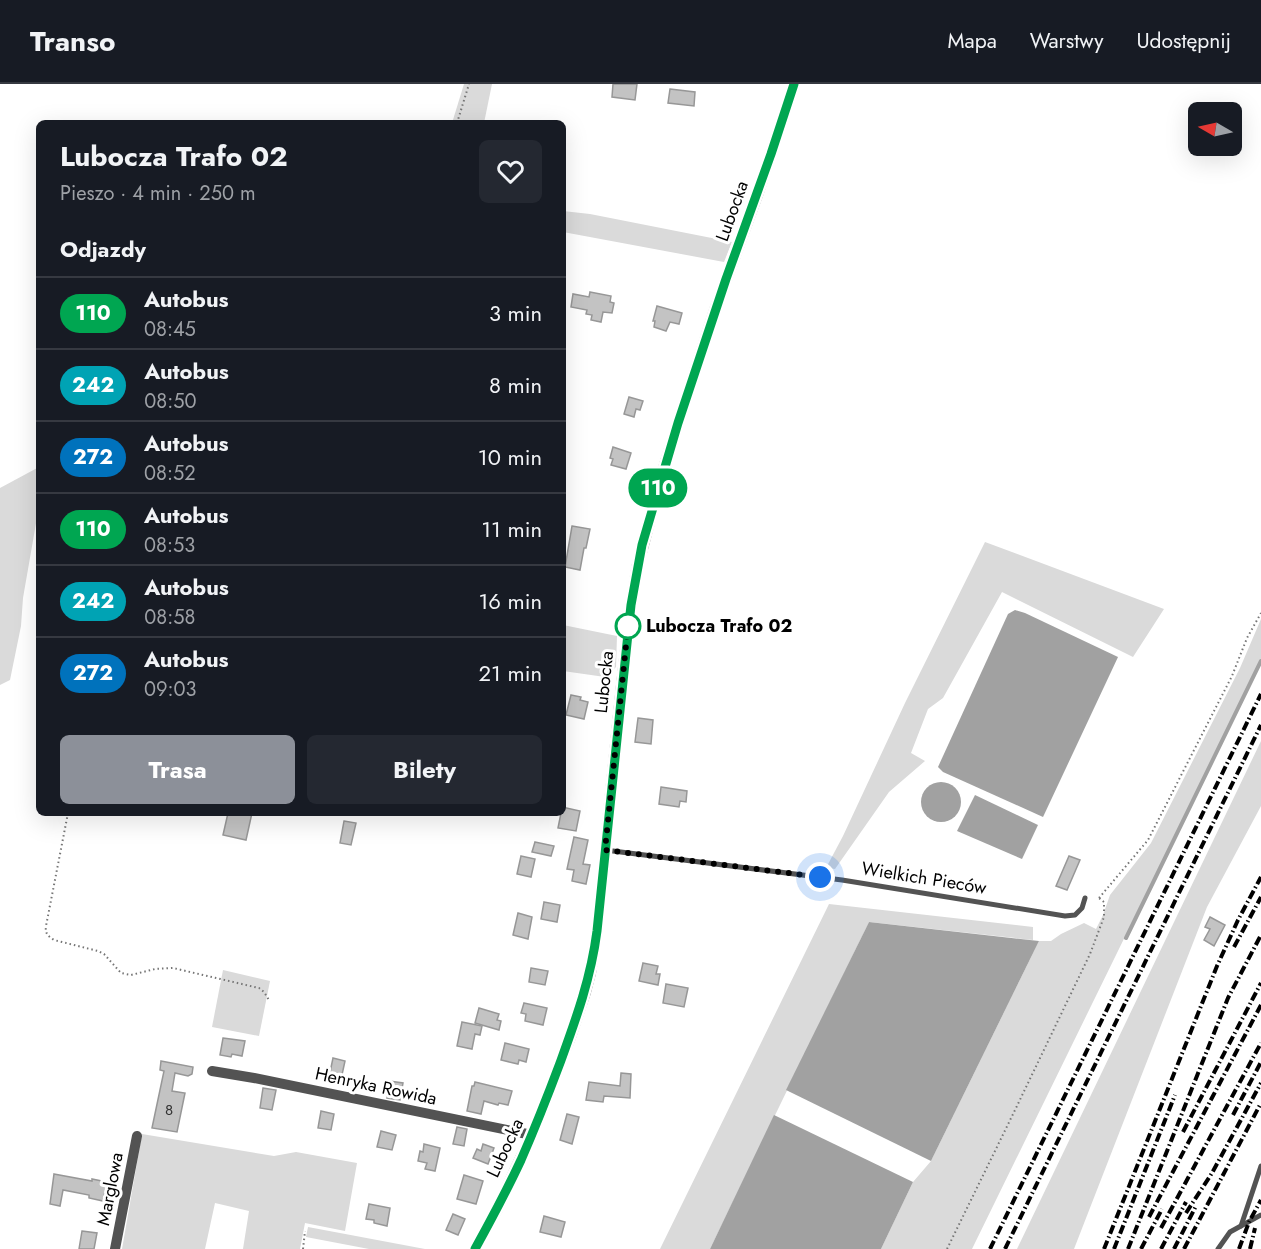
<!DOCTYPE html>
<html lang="pl">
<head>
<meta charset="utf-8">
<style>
	body { margin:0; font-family:Jost,sans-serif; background:#242831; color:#f1f3f6; height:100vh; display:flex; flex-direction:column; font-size:22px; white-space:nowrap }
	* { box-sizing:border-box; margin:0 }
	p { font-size:20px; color:#9ea1a6 }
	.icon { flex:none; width:33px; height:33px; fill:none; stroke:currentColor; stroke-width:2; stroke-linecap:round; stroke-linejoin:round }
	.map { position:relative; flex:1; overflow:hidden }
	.drawer { position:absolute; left:36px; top:36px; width:530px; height:696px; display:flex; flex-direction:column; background:#171b24; border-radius:9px; box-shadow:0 6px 24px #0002 }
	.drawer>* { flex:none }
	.badge { padding:0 12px; border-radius:20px; font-size:21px; line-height:39px }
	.needle { width:39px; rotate:279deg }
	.tools { position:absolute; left:1188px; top:18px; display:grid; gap:12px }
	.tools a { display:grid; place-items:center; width:54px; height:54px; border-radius:9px; background:#171b24; box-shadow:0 6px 24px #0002; font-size:30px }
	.you { position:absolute; width:30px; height:30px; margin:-15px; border:4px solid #fff; border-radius:50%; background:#1a73e8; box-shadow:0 0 0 9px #1a73e833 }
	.map>.badge { position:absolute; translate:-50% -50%; box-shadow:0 0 0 3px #fff }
	h2 { padding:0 24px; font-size:22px; line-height:54px }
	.round { display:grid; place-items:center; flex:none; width:63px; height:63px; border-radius:9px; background:#242831 }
	.summary { display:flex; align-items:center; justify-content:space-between; height:102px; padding:0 24px }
	h1 { font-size:28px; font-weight:700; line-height:45px }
	.action { display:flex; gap:12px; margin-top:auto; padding:12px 24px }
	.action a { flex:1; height:69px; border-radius:9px; background:#8c9099; color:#fff; font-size:24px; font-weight:700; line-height:69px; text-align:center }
	.action a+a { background:#242831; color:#f1f3f6 }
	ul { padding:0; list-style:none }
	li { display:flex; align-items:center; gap:18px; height:72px; padding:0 24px; border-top:2px solid #363941 }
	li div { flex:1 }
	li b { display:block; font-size:22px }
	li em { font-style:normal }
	li .badge { min-width:66px; font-weight:700; text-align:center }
	header { display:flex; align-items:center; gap:36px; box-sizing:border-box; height:84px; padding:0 30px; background:#171b24; border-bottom:2px solid #363941 }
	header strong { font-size:28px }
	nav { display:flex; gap:33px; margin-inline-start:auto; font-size:21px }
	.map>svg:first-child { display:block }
</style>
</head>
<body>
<header>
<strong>Transo</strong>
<nav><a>Mapa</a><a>Warstwy</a><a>Udostępnij</a></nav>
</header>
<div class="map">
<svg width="1261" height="1165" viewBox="0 0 1261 1165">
	<rect width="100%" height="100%" fill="#fff"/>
	<g fill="#dadada">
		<polygon points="464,0 492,0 484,39 452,39"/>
		<polygon points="563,127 590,130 732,158 724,178 563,148"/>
		<polygon points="39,383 39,422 23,514 21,542 10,596 0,601 0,404"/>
		<polygon points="985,458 1164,525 1133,573 1002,508 943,614 928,625 911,669 925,677 889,708 835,785 826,784 843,752 905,619"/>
		<polygon points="1261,535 1261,575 972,1165 881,1165 913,1098 931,1077 1039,857 1051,857 1061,850 1084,839 1096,845 1103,831 1110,811 1151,759 1240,584"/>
		<polygon points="563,541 617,552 616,583 605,593 563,587"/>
		<polygon points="1261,657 1261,722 1207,823 1074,1165 1017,1165"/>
		<polygon points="829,820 1033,843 1033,856 869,838 710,1165 660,1165"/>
		<polygon points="223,886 270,897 259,952 212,943"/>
		<polygon points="142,1050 274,1072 296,1068 357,1079 345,1147 305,1139 300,1165 243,1165 249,1127 215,1119 205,1165 122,1165"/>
		<polygon points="308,1143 425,1165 369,1165 306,1153"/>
	</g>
	<g fill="#a1a1a1">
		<polygon points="1015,526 1025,529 1118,573 1043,733 943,688 938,683 1008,530"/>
		<circle cx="941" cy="718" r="20"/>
		<polygon points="975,711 1038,741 1022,775 957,747"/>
		<polygon points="869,838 1039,857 931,1077 786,1006"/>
		<polygon points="774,1031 913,1098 881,1165 710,1165"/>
	</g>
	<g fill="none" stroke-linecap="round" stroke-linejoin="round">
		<polyline stroke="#a1a1a1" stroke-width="4" points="1126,854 1261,577"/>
	</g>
	<g fill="#c3c3c3" stroke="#979797" stroke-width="1.5">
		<polygon points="613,0 637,0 635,16 612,13"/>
		<polygon points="670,5 695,8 694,22 668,19"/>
		<polygon points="590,208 611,212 610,218 614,219 612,229 603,228 601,238 591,236 592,231 586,230 587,226 571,223 573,210 589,213"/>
		<polygon points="657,222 682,229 679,240 670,238 666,247 654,243 655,237 653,237"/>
		<polygon points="629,313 643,317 640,326 636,325 634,333 624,330"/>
		<polygon points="613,363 631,369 626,385 611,381 613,375 610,374"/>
		<polygon points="572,442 590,445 586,464 584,464 580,486 565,483"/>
		<polygon points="571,611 581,613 580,616 588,618 584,635 566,631"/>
		<polygon points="638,634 653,636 651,660 635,658"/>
		<polygon points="661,703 687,707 686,718 680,717 679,723 659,720"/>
		<polygon points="562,723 580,727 576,747 558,744 561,729 562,729"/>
		<polygon points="228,729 252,729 246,756 223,751"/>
		<polygon points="344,737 356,739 351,761 340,759"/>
		<polygon points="574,753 588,756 583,780 590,781 586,800 572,797 574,786 567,785"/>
		<polygon points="535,758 554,762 551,772 532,768"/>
		<polygon points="521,772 535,775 531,793 517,790"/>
		<polygon points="1069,772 1080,776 1067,806 1056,802"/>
		<polygon points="544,818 560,821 557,838 541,835"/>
		<polygon points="518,829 532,833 528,855 513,851"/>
		<polygon points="1210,833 1225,841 1214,862 1204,856 1210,845 1205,843"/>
		<polygon points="643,879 658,882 656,890 660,890 658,901 639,897"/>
		<polygon points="531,884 548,887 545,901 529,898"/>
		<polygon points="666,900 688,904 684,923 663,919"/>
		<polygon points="524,919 547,924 543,941 525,937 526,930 521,929"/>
		<polygon points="479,924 499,930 497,936 501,937 499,946 475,939"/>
		<polygon points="462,938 482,942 480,951 475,950 472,965 457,962"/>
		<polygon points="223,954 245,957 242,972 232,970 231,973 220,971"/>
		<polygon points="505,959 529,965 526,978 519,976 518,980 501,976"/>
		<polygon points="333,974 345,977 340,1000 328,998"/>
		<polygon points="161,977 193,983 192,990 188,992 175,989 172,1007 185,1009 177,1048 152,1044 164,987 160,986"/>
		<polygon points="621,989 631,990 630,1014 604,1012 603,1018 586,1016 589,998 620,1002"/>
		<polygon points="389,997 403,999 400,1016 387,1014"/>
		<polygon points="475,998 512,1007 508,1021 499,1019 498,1021 484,1017 481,1030 467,1027 472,1002 474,1002"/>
		<polygon points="263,1004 276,1006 272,1026 260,1024"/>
		<polygon points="321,1027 334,1030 331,1046 318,1044"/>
		<polygon points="567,1030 579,1033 572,1060 560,1056"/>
		<polygon points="457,1043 467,1045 464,1062 453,1060"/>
		<polygon points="381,1047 396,1051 392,1066 377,1063"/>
		<polygon points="424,1060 440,1064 435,1087 425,1085 427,1079 418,1077 420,1067 423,1068"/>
		<polygon points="483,1060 494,1064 488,1080 473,1074 477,1065 481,1067"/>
		<polygon points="54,1090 92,1097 92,1095 107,1098 103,1117 89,1114 89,1111 63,1106 60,1122 50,1120"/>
		<polygon points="464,1091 483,1097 476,1120 457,1115"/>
		<polygon points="369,1120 390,1124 387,1142 374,1139 374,1136 366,1135"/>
		<polygon points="453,1130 465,1135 458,1151 446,1146"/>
		<polygon points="544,1132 565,1138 561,1153 540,1148"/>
		<polygon points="82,1147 97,1149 94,1165 79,1165"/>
	</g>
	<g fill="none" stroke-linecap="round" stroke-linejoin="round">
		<g stroke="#757575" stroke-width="2" stroke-dasharray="1.5 3" stroke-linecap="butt">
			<polyline points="457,39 469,0"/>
			<path d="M68 729 46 842C45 850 48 852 54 856L98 867 104 870 121 889 131 891 155 885 173 884 259 904 264 908 269 916"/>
			<polyline points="1099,814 1148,756 1232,592 1247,554 1261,529"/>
			<polyline points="303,1165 305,1147"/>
			<polyline points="947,1165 1016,1024 1090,870 1104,833 1104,818 1099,814"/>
		</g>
		<g stroke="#535353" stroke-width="5">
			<polyline points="605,766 842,796 1065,832 1075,831 1082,824 1085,814"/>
			<polyline points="1241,1142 1261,1082"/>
			<polyline points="1218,1165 1230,1148 1261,1131"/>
		</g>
		<g stroke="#535353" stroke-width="10">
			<polyline points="212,987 254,994 532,1051"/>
			<polyline points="115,1165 137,1052"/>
		</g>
		<polyline stroke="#535353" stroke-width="12" points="475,1165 497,1125 532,1051 570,953 585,908 590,889 597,847 622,601 631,521 638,480 660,397 678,339 715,226 757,111 794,0"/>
		<g stroke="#000" stroke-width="4" stroke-dasharray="9 3 1.5 3" stroke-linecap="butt">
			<polyline points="1234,863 1261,813"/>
			<polyline points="1233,1031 1261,978"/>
			<polyline points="1183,1048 1261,899"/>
			<polyline points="1186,1129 1212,1089 1261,999"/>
			<polyline points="1149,1133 1261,921"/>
			<polyline points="1161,1144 1261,959"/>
			<polyline points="990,1165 1261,610"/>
			<polyline points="1005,1165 1261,641"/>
			<polyline points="1104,1165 1217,882 1238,836 1261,793"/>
			<polyline points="1114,1165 1175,1011"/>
			<polyline points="1128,1165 1228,914 1261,851"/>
			<polyline points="1141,1165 1162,1125"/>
			<polyline points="1161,1165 1186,1118"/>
			<polyline points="1174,1165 1196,1122"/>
			<polyline points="1184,1165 1261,1019"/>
			<polyline points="1239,1165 1249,1138 1261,1116"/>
			<polyline points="1250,1165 1255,1144"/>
		</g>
	</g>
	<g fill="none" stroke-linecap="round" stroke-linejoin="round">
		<g stroke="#fff" stroke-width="14">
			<path id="line" d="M475 1165C491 1136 507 1106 521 1076 535 1044 548 1011 560 979 576 935 591 894 597 847L631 521 642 461 678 339 726 195 771 70 794 0"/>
		</g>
		<use href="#line" stroke="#00a651" stroke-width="9"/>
		<polyline stroke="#000" stroke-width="6" stroke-dasharray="0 10.8" points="628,542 605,766 820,793"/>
	</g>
	<circle fill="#fff" stroke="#00a651" stroke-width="3" cx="628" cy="542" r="12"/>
	<g text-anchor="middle" stroke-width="6" stroke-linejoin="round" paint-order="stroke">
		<g font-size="15" fill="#313131">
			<text x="169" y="1031">8</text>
		</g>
		<g font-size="18" fill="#000" stroke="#fff">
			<text transform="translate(732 127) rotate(-70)" y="6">Lubocka</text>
			<text transform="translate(604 598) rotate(-84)" y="6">Lubocka</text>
			<text transform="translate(924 794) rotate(9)" y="6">Wielkich Pieców</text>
			<text transform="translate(376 1002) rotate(12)" y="6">Henryka Rowida</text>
			<text transform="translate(505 1064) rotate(-65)" y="6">Lubocka</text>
			<text transform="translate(110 1105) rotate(-79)" y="6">Marglowa</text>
		</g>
		<g font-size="18" font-weight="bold" fill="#000" stroke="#fff" text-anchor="start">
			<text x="646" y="548">Lubocza Trafo 02</text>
		</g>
	</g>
</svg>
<div class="tools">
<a><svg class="needle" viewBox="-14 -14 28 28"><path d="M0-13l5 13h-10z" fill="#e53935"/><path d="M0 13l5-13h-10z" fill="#9ea1a6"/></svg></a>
</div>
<div class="you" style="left:820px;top:793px"></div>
<b class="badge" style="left:658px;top:404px;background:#00a651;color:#fff">110</b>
<section class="drawer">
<div class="summary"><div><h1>Lubocza Trafo 02</h1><p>Pieszo · 4 min · 250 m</p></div><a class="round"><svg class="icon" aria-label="heart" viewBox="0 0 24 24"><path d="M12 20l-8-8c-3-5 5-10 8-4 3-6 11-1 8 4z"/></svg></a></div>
<h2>Odjazdy</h2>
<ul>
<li><span class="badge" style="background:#00a651;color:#fff">110</span><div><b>Autobus</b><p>08:45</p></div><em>3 min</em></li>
<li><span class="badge" style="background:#00a3b4;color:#fff">242</span><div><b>Autobus</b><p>08:50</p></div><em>8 min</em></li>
<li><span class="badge" style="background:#0072bc;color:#fff">272</span><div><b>Autobus</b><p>08:52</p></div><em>10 min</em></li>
<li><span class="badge" style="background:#00a651;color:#fff">110</span><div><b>Autobus</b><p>08:53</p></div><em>11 min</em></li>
<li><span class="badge" style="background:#00a3b4;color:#fff">242</span><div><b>Autobus</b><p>08:58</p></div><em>16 min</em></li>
<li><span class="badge" style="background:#0072bc;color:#fff">272</span><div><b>Autobus</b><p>09:03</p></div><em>21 min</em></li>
</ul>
<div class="action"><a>Trasa</a><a>Bilety</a></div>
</section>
</div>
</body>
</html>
